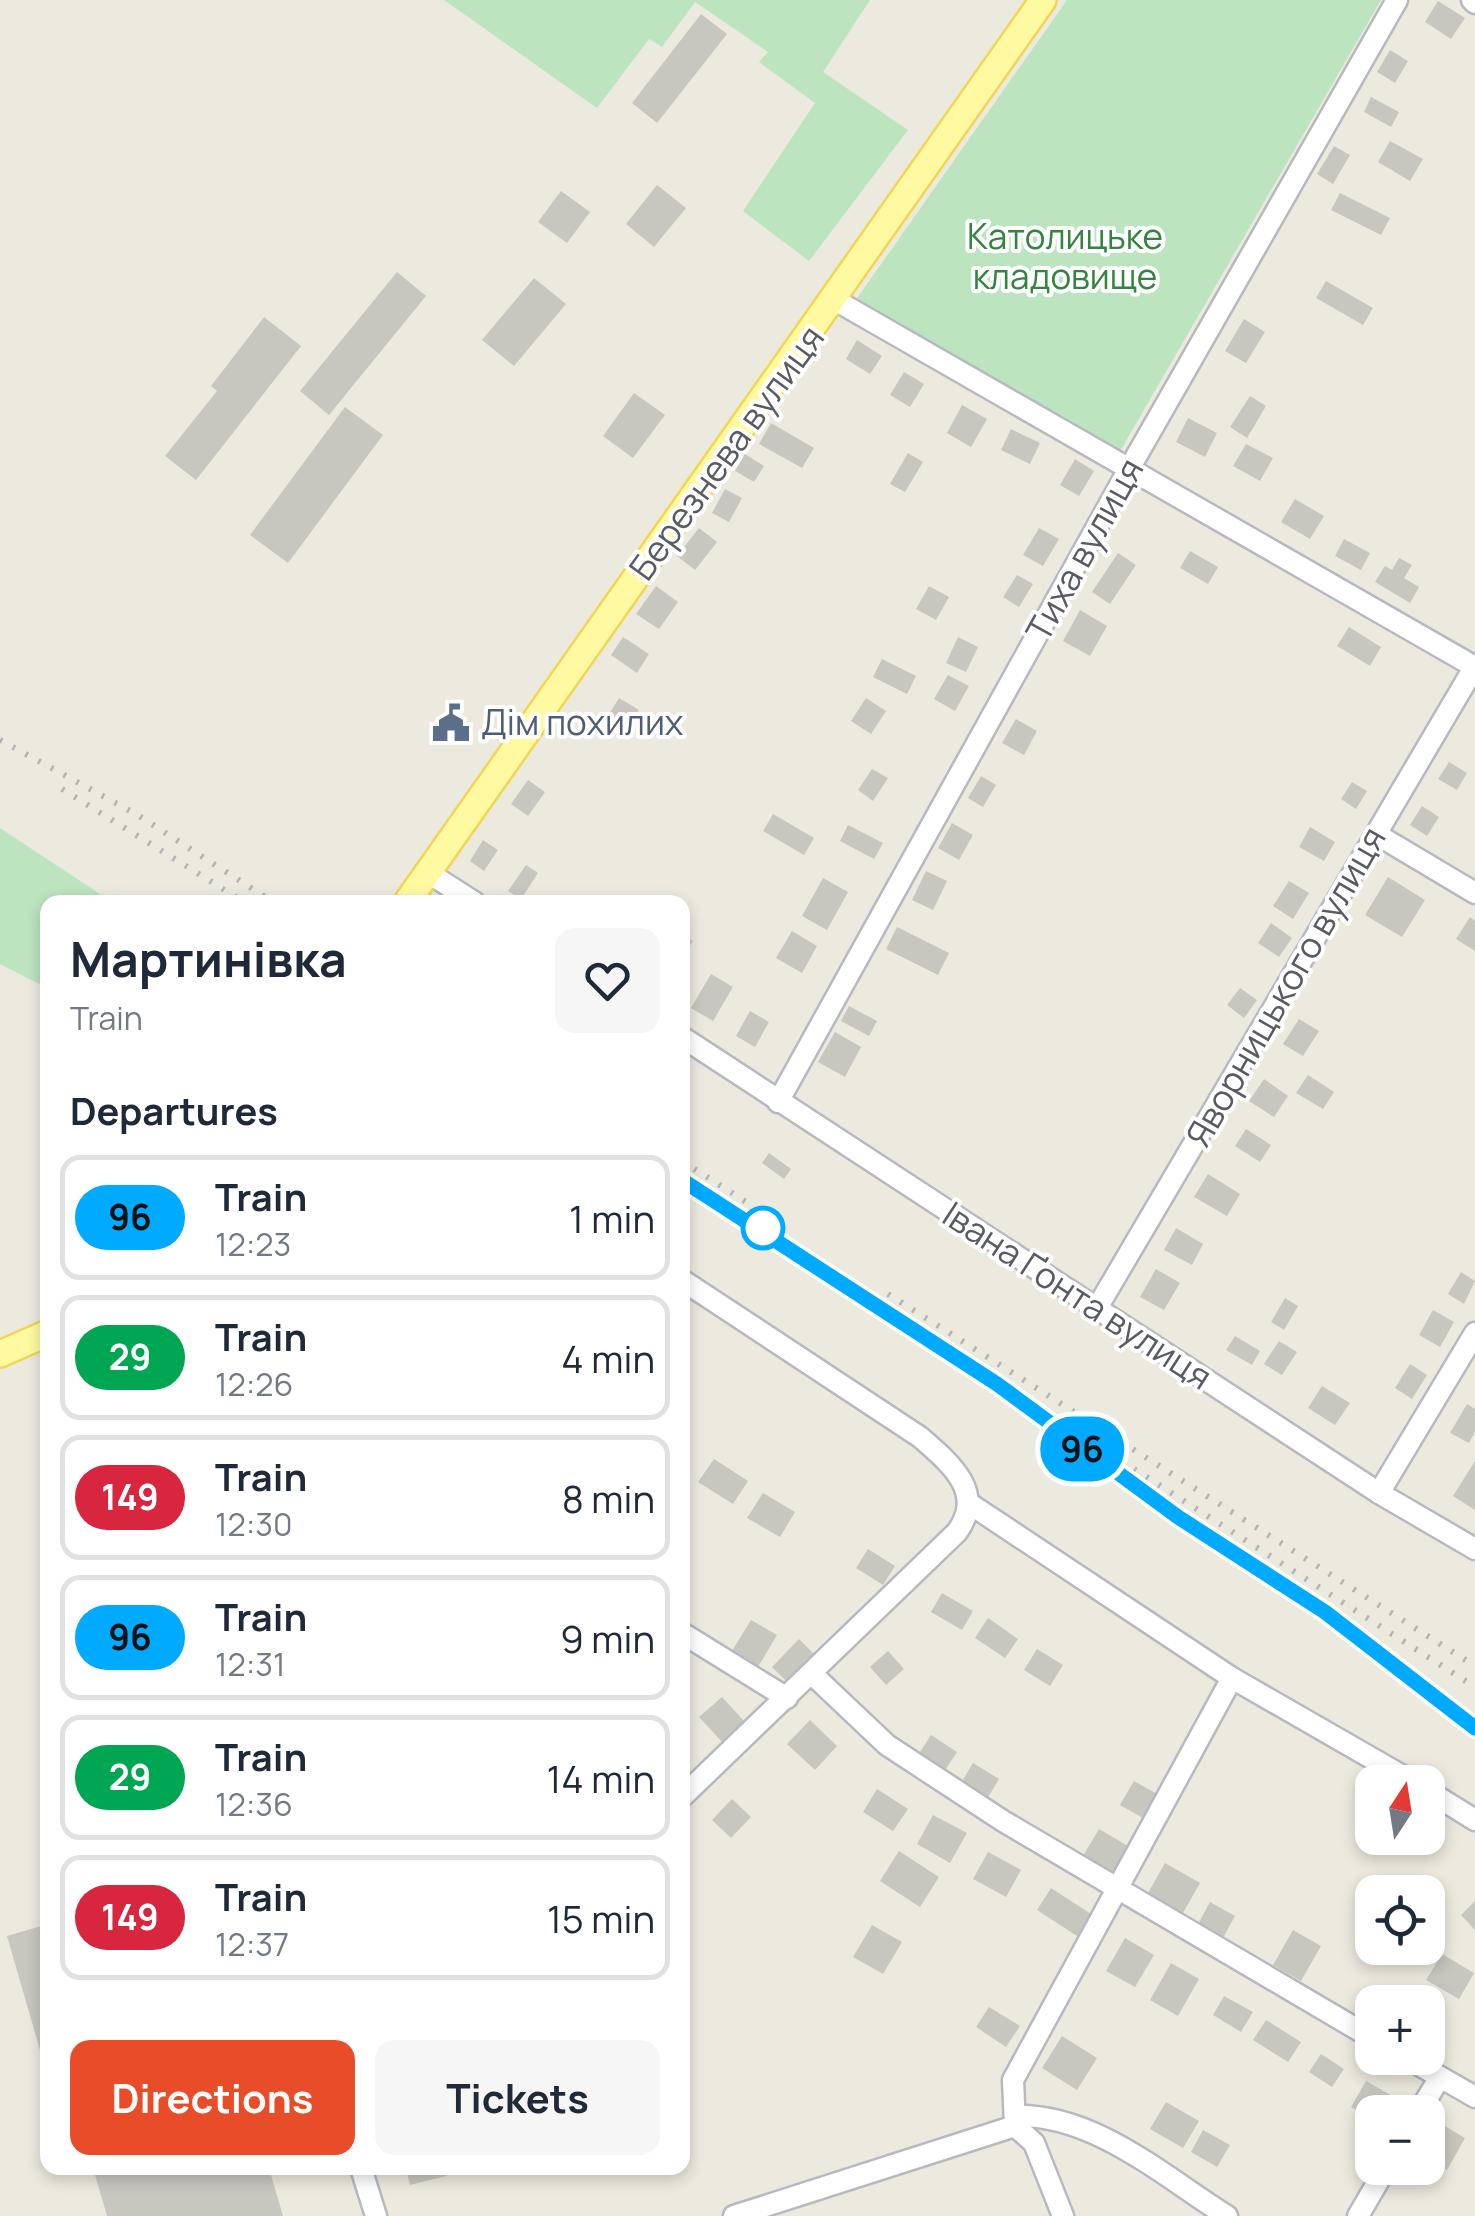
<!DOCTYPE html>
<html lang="en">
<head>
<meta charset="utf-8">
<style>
	body { margin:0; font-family:Manrope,sans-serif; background:#f6f6f7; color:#1f2937; height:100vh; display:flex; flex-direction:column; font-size:38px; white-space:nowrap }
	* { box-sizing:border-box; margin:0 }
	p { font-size:32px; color:#747a83 }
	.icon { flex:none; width:55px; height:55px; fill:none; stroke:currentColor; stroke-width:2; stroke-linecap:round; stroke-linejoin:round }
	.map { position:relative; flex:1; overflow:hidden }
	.side { position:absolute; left:40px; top:895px; width:650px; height:1280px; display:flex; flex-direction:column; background:#fff; border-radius:20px; box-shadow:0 5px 15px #0003 }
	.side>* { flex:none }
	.badge { padding:0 20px; border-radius:32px; font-size:35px; line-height:65px }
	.needle { width:65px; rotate:12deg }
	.fabs { position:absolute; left:1355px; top:1765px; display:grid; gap:20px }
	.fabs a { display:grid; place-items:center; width:90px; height:90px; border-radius:20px; background:#fff; box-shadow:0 5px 15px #0003; font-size:50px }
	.map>.badge { position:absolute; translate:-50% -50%; box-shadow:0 0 0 5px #fff }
	h2 { padding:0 30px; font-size:38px; line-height:90px }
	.round { display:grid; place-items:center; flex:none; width:105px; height:105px; border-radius:20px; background:#f6f6f7 }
	.head { display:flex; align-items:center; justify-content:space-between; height:170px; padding:0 30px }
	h1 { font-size:48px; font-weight:700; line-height:75px }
	.button { display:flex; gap:20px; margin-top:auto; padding:20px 30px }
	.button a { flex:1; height:115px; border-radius:20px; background:#e94c28; color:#fff; font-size:40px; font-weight:700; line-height:115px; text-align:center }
	.button a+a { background:#f6f6f7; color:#1f2937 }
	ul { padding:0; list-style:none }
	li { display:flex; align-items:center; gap:30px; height:125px; margin:0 20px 15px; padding:0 10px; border:5px solid #e0e1e3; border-radius:20px }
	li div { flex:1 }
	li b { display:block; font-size:38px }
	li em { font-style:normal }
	li .badge { min-width:110px; font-weight:700; text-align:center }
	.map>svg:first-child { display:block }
</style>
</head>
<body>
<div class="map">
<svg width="1475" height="2216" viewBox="0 0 1475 2216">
	<rect width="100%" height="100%" fill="#eceadf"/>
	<g fill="#bbe4bf">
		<polygon points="444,0 870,0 823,72 908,130 809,261 743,211 815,103 759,62 768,52 695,2 662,47 649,39 597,108"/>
		<polygon points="1067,0 1381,0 1119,453 853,304"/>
		<polygon points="0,828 112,902 48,902 47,988 0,964"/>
	</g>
	<g fill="#c8c7bf">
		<polygon points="1438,1 1465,18 1451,39 1425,22"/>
		<polygon points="701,14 727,34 657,123 632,103"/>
		<polygon points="1390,50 1408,61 1395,83 1377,72"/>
		<polygon points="1371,97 1399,112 1391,127 1364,112"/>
		<polygon points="1390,141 1423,159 1410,181 1378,162"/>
		<polygon points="1334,146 1350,155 1333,184 1317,174"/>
		<polygon points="657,185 686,208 654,247 626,224"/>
		<polygon points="561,191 590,212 567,243 538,222"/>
		<polygon points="1340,193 1390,218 1381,235 1331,210"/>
		<polygon points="397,272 426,296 329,415 300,391"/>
		<polygon points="534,278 566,304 514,366 482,340"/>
		<polygon points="1326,281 1373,308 1363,325 1316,298"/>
		<polygon points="264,317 301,346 196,480 165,456 217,391 211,386"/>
		<polygon points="1244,319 1265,332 1246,363 1225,351"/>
		<polygon points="857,340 882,356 870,374 846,359"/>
		<polygon points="904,372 924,384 910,407 890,395"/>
		<polygon points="634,393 665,415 633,458 603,436"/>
		<polygon points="1250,396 1266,406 1247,438 1230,427"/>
		<polygon points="962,405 987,419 971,447 947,433"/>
		<polygon points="345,407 383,435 288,563 250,535"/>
		<polygon points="1188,418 1217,433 1205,457 1176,442"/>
		<polygon points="771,423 814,448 802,468 759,444"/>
		<polygon points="1011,429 1040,443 1030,464 1001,450"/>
		<polygon points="1246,444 1273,458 1260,481 1233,466"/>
		<polygon points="908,453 923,462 905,492 890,484"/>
		<polygon points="745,454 764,466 754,482 735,471"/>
		<polygon points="1075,459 1094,471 1079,496 1060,485"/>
		<polygon points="725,489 742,498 729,522 712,513"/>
		<polygon points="1295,499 1324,516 1310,539 1281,522"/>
		<polygon points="699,528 717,542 695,570 677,556"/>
		<polygon points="1039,528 1059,539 1043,566 1023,555"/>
		<polygon points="1344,539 1370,553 1361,570 1335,556"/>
		<polygon points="1190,551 1218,567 1208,584 1180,568"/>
		<polygon points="1118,553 1136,565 1110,604 1092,592"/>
		<polygon points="1399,558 1412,565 1404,578 1419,587 1410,603 1375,582 1385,566 1392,570"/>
		<polygon points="1017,575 1033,584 1019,607 1003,597"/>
		<polygon points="656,586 678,602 659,629 636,614"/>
		<polygon points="929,586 949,597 936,620 916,609"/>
		<polygon points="1080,610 1107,626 1090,656 1063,641"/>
		<polygon points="1349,627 1381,647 1370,666 1337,646"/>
		<polygon points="623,637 649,654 637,673 611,655"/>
		<polygon points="958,637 978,647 966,672 946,663"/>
		<polygon points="882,659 916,676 907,694 873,677"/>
		<polygon points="948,675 969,686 955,711 934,699"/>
		<polygon points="619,698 639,710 628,726 609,714"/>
		<polygon points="866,698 886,711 871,734 851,721"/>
		<polygon points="1016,719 1037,731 1024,755 1002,743"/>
		<polygon points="1449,762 1467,773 1457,790 1438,779"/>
		<polygon points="872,769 888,778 873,801 858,790"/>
		<polygon points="981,776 996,785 983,807 968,798"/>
		<polygon points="528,780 545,792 528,816 511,804"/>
		<polygon points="1352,782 1367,791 1356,809 1341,799"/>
		<polygon points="1422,806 1439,817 1427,836 1410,825"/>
		<polygon points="773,814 814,838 804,855 763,831"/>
		<polygon points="952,823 973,835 959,860 938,848"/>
		<polygon points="848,825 883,843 874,859 840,841"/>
		<polygon points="1310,827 1335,842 1324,861 1299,847"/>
		<polygon points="483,840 498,850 484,871 470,861"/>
		<polygon points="526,865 538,873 521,899 508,891"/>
		<polygon points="926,871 947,881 933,910 912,900"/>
		<polygon points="1388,877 1425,900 1402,937 1365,915"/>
		<polygon points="823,878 848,892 827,930 802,916"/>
		<polygon points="1289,881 1309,893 1293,919 1273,906"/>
		<polygon points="1470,917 1475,921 1475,951 1456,939"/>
		<polygon points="1271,923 1292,938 1279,957 1258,943"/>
		<polygon points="897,927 949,953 938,975 886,949"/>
		<polygon points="792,931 817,946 802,973 776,958"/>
		<polygon points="682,934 693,941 682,957"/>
		<polygon points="711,974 733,987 713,1021 691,1008"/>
		<polygon points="1240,988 1257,1000 1244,1018 1227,1005"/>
		<polygon points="849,1006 877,1021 869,1036 841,1021"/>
		<polygon points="750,1011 769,1022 755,1047 736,1036"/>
		<polygon points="1299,1019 1319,1031 1303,1056 1283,1044"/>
		<polygon points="835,1032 861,1047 845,1077 818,1062"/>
		<polygon points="1308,1075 1334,1092 1323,1109 1296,1093"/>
		<polygon points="1264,1079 1288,1096 1274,1117 1249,1101"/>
		<polygon points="1246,1129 1271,1145 1260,1162 1235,1146"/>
		<polygon points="769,1153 791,1169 784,1179 762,1163"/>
		<polygon points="1208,1174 1240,1194 1227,1216 1194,1197"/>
		<polygon points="1176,1228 1203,1244 1192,1265 1164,1250"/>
		<polygon points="1156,1269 1180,1283 1164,1310 1140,1297"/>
		<polygon points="1461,1272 1475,1281 1464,1304 1448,1294"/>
		<polygon points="1285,1298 1298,1306 1284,1330 1271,1322"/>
		<polygon points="1433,1310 1454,1322 1440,1347 1419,1335"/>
		<polygon points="1235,1336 1260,1351 1252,1365 1226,1350"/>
		<polygon points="1279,1341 1297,1352 1282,1375 1264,1364"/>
		<polygon points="1410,1364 1427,1375 1412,1399 1395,1388"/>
		<polygon points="1322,1386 1350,1403 1335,1425 1308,1408"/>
		<polygon points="1467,1404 1475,1409 1475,1432 1469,1443 1450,1433"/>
		<polygon points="714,1459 748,1481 733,1504 698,1482"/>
		<polygon points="1475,1461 1475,1510 1453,1496"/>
		<polygon points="763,1493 795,1512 780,1537 747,1518"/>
		<polygon points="868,1549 895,1566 883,1585 856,1568"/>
		<polygon points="942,1593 973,1611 962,1630 931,1612"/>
		<polygon points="988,1618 1018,1639 1005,1658 975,1638"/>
		<polygon points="751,1620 777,1635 758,1667 732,1651"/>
		<polygon points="799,1639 814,1654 787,1682 772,1667"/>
		<polygon points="1037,1649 1063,1665 1050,1686 1024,1670"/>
		<polygon points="888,1651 904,1669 886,1685 870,1667"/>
		<polygon points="722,1697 745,1722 723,1743 699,1717"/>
		<polygon points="810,1720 837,1746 815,1770 787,1744"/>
		<polygon points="931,1735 957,1752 944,1772 918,1755"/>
		<polygon points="973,1763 999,1779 987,1799 961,1783"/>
		<polygon points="1134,1781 1157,1794 1143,1818 1120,1805"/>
		<polygon points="877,1789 908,1809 893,1831 863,1812"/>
		<polygon points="732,1799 751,1817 731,1838 712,1820"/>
		<polygon points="933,1815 967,1833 950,1863 917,1844"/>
		<polygon points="1099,1829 1128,1846 1112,1873 1083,1856"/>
		<polygon points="899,1851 939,1877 920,1907 880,1881"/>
		<polygon points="988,1852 1021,1870 1006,1897 973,1879"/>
		<polygon points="1165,1863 1200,1883 1183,1913 1148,1893"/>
		<polygon points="1051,1888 1091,1914 1077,1936 1037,1910"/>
		<polygon points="1475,1901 1475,1930 1461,1915"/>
		<polygon points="1210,1902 1235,1916 1223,1938 1198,1924"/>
		<polygon points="48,1924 48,2047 40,2050 7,1936"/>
		<polygon points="872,1925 902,1942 883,1974 853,1957"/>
		<polygon points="1293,1930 1321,1946 1301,1981 1273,1965"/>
		<polygon points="1125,1938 1154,1955 1135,1987 1106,1971"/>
		<polygon points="1442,1954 1474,1973 1459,1999 1426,1980"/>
		<polygon points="1171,1963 1199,1979 1178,2016 1150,2000"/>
		<polygon points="1224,1996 1253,2012 1241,2032 1213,2015"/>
		<polygon points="989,2007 1020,2026 1006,2047 976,2027"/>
		<polygon points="1266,2020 1301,2042 1288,2062 1253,2040"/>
		<polygon points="1062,2036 1097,2058 1077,2090 1042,2068"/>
		<polygon points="1321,2054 1344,2069 1332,2087 1309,2072"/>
		<polygon points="1366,2081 1401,2101 1394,2112 1372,2112 1372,2119 1351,2107"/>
		<polygon points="1166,2102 1199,2121 1183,2148 1150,2129"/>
		<polygon points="1443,2125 1465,2138 1447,2170 1428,2159"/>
		<polygon points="1203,2130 1230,2145 1217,2167 1191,2152"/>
		<polygon points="93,2168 269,2168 283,2216 107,2216"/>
		<polygon points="406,2168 444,2168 446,2176 410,2185"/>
	</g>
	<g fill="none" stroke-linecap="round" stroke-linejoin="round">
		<g stroke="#b7b9bf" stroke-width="25">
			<g id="minor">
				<polyline points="1472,0 1475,3"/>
				<polyline points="835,300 1475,667"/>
				<polyline points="1376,834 1475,893"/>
				<polyline points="427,872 474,902"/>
				<polyline points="682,1037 1379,1493 1475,1549"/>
				<polyline points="778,1102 1129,469 1397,0"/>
				<path d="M682 1280 920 1437C950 1463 986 1492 957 1532L682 1797"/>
				<polyline points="1097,1308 1475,666"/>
				<polyline points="1379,1493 1475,1333"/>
				<polyline points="970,1504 1232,1678 1413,1782"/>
				<polyline points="682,1633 787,1698"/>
				<polyline points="812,1674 887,1745 1003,1821 1372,2038"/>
				<polyline points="1428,1791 1475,1820"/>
				<polyline points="1407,2058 1475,2097"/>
				<polyline points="1419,2112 1440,2077"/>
				<path d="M1015 2116C1093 2113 1163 2176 1227 2216"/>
				<polyline points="1015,2126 1034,2143 1063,2216"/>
				<polyline points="361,2168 376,2216"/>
				<polyline points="734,2216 1015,2126 1013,2080 1232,1678"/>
				<polyline points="1358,2216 1386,2168"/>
			</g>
		</g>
		<g stroke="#f2d653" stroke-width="30">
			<g id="major">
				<polyline points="407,902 1043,0"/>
				<polyline points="0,1354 48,1333"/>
			</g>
		</g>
		<use href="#minor" stroke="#fff" stroke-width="20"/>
		<use href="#major" stroke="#fffaa1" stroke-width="25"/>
		<g stroke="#b3b4b4" stroke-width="6" stroke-dasharray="2.5 12" stroke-linecap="butt">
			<polyline points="0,740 136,814 273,902"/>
			<polyline points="62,789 244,902"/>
			<polyline points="682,1161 754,1207"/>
			<polyline points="682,1180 1475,1687"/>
			<polyline points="888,1294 1475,1666"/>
			<polyline points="1130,1482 1300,1594 1475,1728"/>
		</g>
	</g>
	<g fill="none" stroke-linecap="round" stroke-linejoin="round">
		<g stroke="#fff" stroke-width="22">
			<polyline id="line" points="682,1180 997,1384 1178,1517 1325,1612 1475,1728"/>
		</g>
		<use href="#line" stroke="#0af" stroke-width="15"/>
	</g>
	<defs>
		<g id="civic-bare" transform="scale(3)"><path d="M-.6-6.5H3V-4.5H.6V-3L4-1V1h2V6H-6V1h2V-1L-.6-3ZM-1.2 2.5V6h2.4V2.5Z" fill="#5c6f8a" stroke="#fff" stroke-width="2.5" paint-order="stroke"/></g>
	</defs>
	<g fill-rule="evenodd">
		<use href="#civic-bare" x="451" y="723"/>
	</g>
	<circle fill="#fff" stroke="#0af" stroke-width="5" cx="763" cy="1228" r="20"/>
	<g text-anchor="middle" stroke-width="8" stroke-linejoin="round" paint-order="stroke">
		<g font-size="35" fill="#348440" stroke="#fff">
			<text x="1065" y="249">Католицьке<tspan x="1065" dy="40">кладовище</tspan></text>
		</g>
		<g font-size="35" fill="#585b61" stroke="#fff">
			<text transform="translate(727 453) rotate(-54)" y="12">Березнева вулиця</text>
			<text transform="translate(1085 550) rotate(-61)" y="12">Тиха вулиця</text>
			<text transform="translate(1286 987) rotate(-60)" y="12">Яворницького вулиця</text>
			<text transform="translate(1077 1296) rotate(33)" y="12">Івана Ґонта вулиця</text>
		</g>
		<g font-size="35" fill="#4e5e75" stroke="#fff" text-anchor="start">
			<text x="481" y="735">Дiм похилих</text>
		</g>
	</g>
</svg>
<div class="fabs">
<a><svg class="needle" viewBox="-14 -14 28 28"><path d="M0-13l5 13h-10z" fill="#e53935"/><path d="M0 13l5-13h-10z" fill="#747a83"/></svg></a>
<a><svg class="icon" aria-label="locate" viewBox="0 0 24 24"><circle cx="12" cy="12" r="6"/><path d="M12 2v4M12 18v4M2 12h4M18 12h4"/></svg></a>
<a>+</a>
<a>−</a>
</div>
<b class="badge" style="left:1082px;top:1449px;background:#0af;color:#111">96</b>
<section class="side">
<div class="head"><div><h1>Мартинівка</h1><p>Train</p></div><a class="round"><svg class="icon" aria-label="heart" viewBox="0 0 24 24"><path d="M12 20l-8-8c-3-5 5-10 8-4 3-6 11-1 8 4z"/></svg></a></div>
<h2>Departures</h2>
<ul>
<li><span class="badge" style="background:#0af;color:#111">96</span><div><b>Train</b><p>12:23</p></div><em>1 min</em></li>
<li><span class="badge" style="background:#00a651;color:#fff">29</span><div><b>Train</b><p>12:26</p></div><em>4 min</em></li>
<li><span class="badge" style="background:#d7263d;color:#fff">149</span><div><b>Train</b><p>12:30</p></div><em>8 min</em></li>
<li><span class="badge" style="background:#0af;color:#111">96</span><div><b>Train</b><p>12:31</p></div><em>9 min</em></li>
<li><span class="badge" style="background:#00a651;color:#fff">29</span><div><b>Train</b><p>12:36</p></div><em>14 min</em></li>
<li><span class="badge" style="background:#d7263d;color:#fff">149</span><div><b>Train</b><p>12:37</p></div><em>15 min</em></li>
</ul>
<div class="button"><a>Directions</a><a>Tickets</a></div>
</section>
</div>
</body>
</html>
